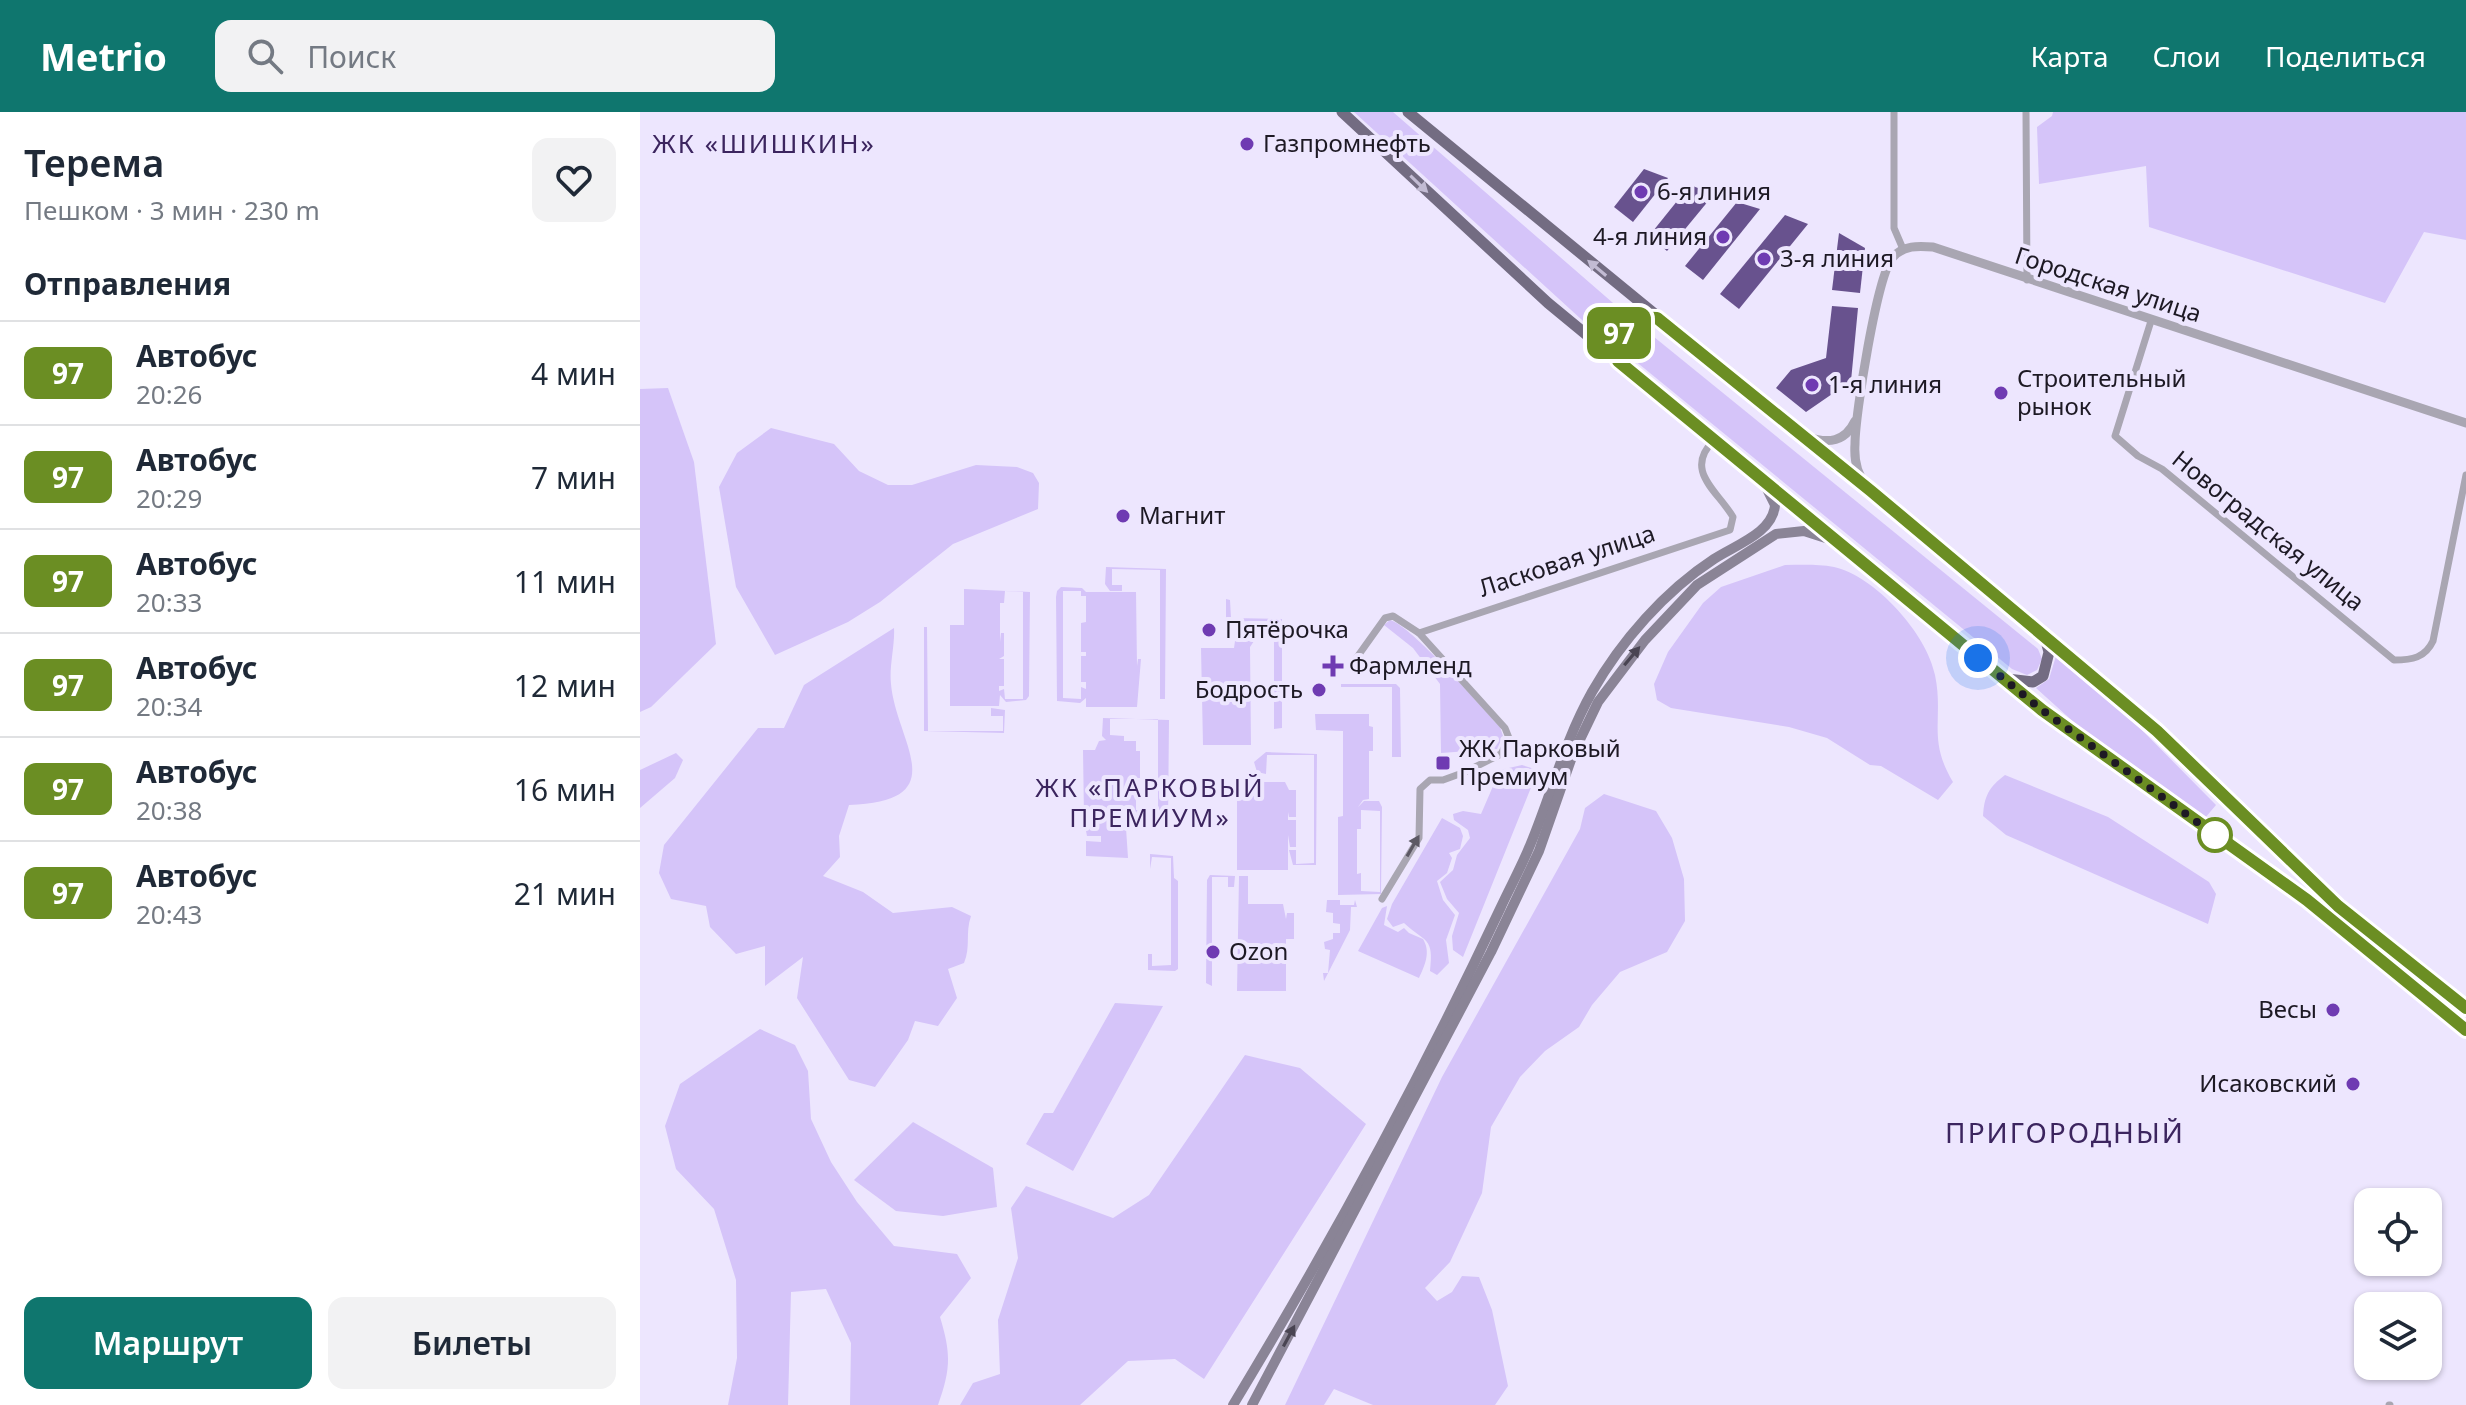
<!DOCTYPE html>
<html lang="ru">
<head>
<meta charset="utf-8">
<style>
	body { margin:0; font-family:"Noto Sans",sans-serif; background:#f2f2f3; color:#1f2937; height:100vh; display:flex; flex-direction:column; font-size:30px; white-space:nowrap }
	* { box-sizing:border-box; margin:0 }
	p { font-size:26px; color:#747a83 }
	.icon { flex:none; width:44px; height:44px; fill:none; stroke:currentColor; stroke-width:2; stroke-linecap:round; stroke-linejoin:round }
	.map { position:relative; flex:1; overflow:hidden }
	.sheet { display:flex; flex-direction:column; background:#fff; width:640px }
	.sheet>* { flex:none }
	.badge { padding:0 16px; border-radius:12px; font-size:28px; line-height:52px }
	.tools { position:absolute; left:1714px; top:1076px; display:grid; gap:16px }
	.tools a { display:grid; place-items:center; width:88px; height:88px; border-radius:16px; background:#fff; box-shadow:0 2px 6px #0004; font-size:40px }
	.you { position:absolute; width:40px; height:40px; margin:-20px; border:6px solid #fff; border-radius:50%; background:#1a73e8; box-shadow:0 0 0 12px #1a73e833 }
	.map>.badge { position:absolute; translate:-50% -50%; box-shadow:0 0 0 4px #fff }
	h2 { padding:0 24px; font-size:30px; line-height:72px }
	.round { display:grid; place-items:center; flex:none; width:84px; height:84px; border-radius:16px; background:#f2f2f3 }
	.overview { display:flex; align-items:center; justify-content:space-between; height:136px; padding:0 24px }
	h1 { font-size:38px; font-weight:600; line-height:60px }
	.primary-button { display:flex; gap:16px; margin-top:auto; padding:16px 24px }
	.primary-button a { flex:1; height:92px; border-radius:16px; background:#0f766e; color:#fff; font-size:32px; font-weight:600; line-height:92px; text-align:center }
	.primary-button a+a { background:#f2f2f3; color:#1f2937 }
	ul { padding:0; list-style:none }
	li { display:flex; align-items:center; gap:24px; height:104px; padding:0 24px; border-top:2px solid #e0e1e3 }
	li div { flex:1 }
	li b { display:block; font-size:30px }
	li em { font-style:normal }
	li .badge { min-width:88px; font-weight:700; text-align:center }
	header { display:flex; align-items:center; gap:48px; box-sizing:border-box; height:112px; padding:0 40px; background:#0f766e; color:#fff }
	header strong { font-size:38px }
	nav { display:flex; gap:44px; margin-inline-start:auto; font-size:28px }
	.search { width:560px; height:72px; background:#f2f2f3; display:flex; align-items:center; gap:20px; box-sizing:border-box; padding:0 28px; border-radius:16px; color:#747a83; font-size:30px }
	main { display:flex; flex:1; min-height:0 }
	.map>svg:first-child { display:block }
</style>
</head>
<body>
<header>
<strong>Metrio</strong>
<div class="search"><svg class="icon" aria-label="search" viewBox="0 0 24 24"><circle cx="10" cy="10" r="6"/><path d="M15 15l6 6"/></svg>Поиск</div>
<nav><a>Карта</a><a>Слои</a><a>Поделиться</a></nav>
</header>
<main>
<section class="sheet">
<div class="overview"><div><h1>Терема</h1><p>Пешком · 3 мин · 230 m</p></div><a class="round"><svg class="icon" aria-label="heart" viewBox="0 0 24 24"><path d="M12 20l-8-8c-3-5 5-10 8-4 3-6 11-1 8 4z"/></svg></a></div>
<h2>Отправления</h2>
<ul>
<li><span class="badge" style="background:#6b8e23;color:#fff">97</span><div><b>Автобус</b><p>20:26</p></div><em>4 мин</em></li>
<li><span class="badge" style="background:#6b8e23;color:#fff">97</span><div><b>Автобус</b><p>20:29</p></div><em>7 мин</em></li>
<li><span class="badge" style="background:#6b8e23;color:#fff">97</span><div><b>Автобус</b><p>20:33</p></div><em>11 мин</em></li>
<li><span class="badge" style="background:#6b8e23;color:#fff">97</span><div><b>Автобус</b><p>20:34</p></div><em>12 мин</em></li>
<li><span class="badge" style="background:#6b8e23;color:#fff">97</span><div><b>Автобус</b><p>20:38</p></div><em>16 мин</em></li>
<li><span class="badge" style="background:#6b8e23;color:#fff">97</span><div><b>Автобус</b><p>20:43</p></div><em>21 мин</em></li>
</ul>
<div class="primary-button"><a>Маршрут</a><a>Билеты</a></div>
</section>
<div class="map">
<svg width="1826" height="1293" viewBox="0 0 1826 1293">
	<rect width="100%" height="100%" fill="#ede6fe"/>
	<g fill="#d5c4f9" fill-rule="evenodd">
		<polygon points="714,0 753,0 988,204 970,216 965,229"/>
		<polygon points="1413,0 1826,0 1826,128 1784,120 1745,191 1509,115 1506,54 1399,72 1397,15 1412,4"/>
		<polygon points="995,215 1003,216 1398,537 1402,547 1397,558 1387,563 1372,557 983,239 982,225"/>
		<polygon points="28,276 54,350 76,532 11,595 0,600 0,277"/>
		<polygon points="131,316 194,332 219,359 248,373 272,373 336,353 377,355 393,361 399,371 398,397 313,432 240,490 208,510 135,543 96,475 79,375 97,341"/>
		<path d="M1145 453C1161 453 1178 452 1194 455 1235 464 1287 522 1295 563 1304 606 1287 627 1313 670L1298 688 1241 654 1230 653 1187 626 1149 615 1031 596 1017 588 1014 572 1028 540 1063 491 1081 475Z"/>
		<polygon points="466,455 526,457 525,587 520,587 520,458 472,457 472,473 482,473 482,479 470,479 465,472"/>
		<path d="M421 475 442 476 446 480H496L497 554 498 547H501L497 595H446V586L440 591 417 589 416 485 417 479ZM423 479H441V484H446V510L441 511V540H446V544H441V570H446V577L441 575V587L423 586Z"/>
		<path d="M324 477 390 480 389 584 386 588 366 590 360 583 359 594H310V513H324ZM365 479 383 480V587H365L364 577 359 579V574H364V547H359L364 544V521H361L360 530V491H364Z"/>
		<polygon points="586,487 590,488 591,506 642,507 642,616 634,617 634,510 586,509"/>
		<path d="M750 508C772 514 840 594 860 615L863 624 857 637 801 641 800 572 773 536 744 513Z"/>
		<polygon points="284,515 287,515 288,619 363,619 363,604 351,604 351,596 365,598 364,621 284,619"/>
		<path d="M254 516C255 534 249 554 251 572 256 630 316 689 209 693L199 724 200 745 183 764 223 780 253 801 312 795 331 804C325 821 331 835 324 851L308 857 317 886 298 914 275 909 268 928 235 975 209 968 157 886 163 845 125 874V834L96 842 70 815 66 794 31 787 19 761 24 733 118 616H144L164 573Z"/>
		<polygon points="595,529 614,529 610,535 611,633 563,633 561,536 594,536"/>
		<polygon points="1416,544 1492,608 1576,693 1565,706 1447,622 1396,576 1409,567"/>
		<polygon points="701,572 756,572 760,576 761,645 752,645 752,575 701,575"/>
		<path d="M675 602H729V614L733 615V639H729V687L723 688 718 695 724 689H739L742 695 741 782 698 783V705L703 704V619L676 618ZM721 698 740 699V780L721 779V761L717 762V717H721Z"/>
		<path d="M463 606 529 608 528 712 499 715 497 705H488L494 713 486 716 488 746 446 744V729L461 730V724H447L446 719 462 705H457L450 710 444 705 443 638H455L459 629 466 628 462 624ZM470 607H518V711H500V698H496V666H500V639H496V629H484V624L470 623Z"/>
		<polygon points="626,640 677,642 676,753 653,753 649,738 656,738 656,752 674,751 674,643 627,643 626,662 617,660 614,650"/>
		<polygon points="36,641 43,648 35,666 0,696 0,658"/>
		<polygon points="882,653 898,658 823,845 813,838 812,824 819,801 807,787 800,770 813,758 817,743 830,726 828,718 814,708 813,702 823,699 841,702 860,658"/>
		<path d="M1365 663 1468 705 1569 770 1576 782 1568 812 1366 723 1343 704C1344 684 1349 675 1365 663Z"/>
		<polygon points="597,670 645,670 649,678 656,678 656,705 649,705 648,700 648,708 656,708 656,735 650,735 648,723 648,758 597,758"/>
		<polygon points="964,682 1016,699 1032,726 1044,767 1045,809 1027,840 980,860 952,893 939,915 905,939 880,965 851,1015 842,1081 810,1150 785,1176 797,1189 812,1180 822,1164 839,1165 852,1198 868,1274 855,1293 733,1293 694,1277 684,1293 645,1293 802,965 940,717 945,696"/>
		<path d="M802 706 820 716 823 724 820 737 809 741 812 746 807 761 797 769 803 788 815 803 806 828 809 851 797 863 790 859C794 825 786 831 764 811L753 815 747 807 752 792Z"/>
		<polygon points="510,742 533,744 534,766 538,769 538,857 535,859 508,858 508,842 512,842 512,854 531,853 531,746 512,745 510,757"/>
		<polygon points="570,763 595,764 594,775 588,775 588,765 572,765 572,874 566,871 567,768"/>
		<polygon points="599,764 608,764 608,792 643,792 646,807 647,801 654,801 654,827 646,827 646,879 597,879"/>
		<polygon points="687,788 700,788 700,793 714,793 715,788 717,795 711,795 710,818 684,869 683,861 688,861 690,838 685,837 684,830 693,827 693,821 700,821 700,812 693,811 693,801 686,800"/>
		<path d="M747 794 744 813 758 820 764 816 769 821 783 827C791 840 785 853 779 866L718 839 742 796Z"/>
		<polygon points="475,891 523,894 433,1059 386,1032 404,1001 413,1001"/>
		<path d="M120 917 155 933 168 959 171 1007 191 1050 217 1090 254 1134 317 1142 331 1166 300 1205C311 1241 311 1257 298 1293H210L211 1231 186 1177 151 1180 148 1293H88L97 1246 96 1168 74 1097 36 1057 25 1014 40 972Z"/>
		<polygon points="605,943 660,956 726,1012 564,1267 535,1247 488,1249 440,1293 320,1293 333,1271 360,1262 358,1208 378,1146 371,1096 386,1074 473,1106 509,1083"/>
		<polygon points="273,1010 353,1056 357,1095 303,1104 256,1099 214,1068"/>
	</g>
	<g fill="#68528e">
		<polygon points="1004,57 1028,66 993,110 974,95"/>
		<polygon points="1050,73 1074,82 1027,139 1009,124"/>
		<polygon points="1097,90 1120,97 1063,168 1045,154"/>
		<polygon points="1145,103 1168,112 1099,197 1080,182"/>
		<polygon points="1199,121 1225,136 1220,181 1192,178"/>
		<polygon points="1192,194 1218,196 1211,269 1166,300 1136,276 1151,258 1186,246"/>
	</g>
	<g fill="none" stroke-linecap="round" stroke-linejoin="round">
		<g stroke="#a9a6b2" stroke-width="7">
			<polyline points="1254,0 1254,116 1263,137"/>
			<polyline points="1386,0 1387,168"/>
			<path d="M1511 209 1475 324 1498 344 1522 357 1754 548C1772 548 1785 546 1793 529L1826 363"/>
			<path d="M779 521 1090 418 1093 405C1078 379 1043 359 1074 328"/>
			<polyline points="715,548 745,506 753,504 779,521 865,616 869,626 861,642 825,660 803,668 790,668 780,677 779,726 742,787"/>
			<polyline points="1749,1293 1750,1293"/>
		</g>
		<g stroke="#a9a6b2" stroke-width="9">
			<path d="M1168 325C1188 332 1205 330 1215 309"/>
			<path d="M1226 373C1217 362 1214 347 1215 332 1215 303 1237 163 1253 145 1264 133 1278 134 1293 135L1826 311"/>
		</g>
		<g stroke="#8a8496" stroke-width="10">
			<path d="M593 1293C690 1133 780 967 860 797 870 775 882 754 891 731 912 680 925 628 952 580 981 529 1025 479 1074 447 1095 433 1133 421 1135 393L1124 371"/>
			<polyline points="612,1293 851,840 899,739 933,642 958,590 1005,528 1057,473 1136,422 1164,419 1195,429"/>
		</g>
		<g stroke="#736c82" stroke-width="11">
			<polyline points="702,0 908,191 1402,598 1667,788 1826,918"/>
			<polyline points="768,0 1231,379 1517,619 1698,794 1826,896"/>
			<path d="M978 249C974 219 985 205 1016 206"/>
			<polyline points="1367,567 1393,570 1403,564 1409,540 1405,525"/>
		</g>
	</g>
	<defs><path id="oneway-solid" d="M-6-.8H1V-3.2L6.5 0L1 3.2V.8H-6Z" transform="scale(2)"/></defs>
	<g fill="#c2bbd3">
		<use href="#oneway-solid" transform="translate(779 72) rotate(44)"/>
		<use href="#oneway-solid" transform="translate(957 156) rotate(-140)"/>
	</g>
	<g fill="#494452">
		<use href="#oneway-solid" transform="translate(992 544) rotate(-50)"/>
		<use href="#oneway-solid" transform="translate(649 1224) rotate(-62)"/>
	</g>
	<use fill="#5c5864" href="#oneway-solid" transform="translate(773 734) rotate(-60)"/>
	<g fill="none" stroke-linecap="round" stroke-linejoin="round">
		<g stroke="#fff" stroke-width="18">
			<path id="line" d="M1826 896 1698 794 1517 619 1231 379 1017 206C984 204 974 217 978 249L1402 598 1667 788 1826 918"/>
		</g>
		<use href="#line" stroke="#6b8e23" stroke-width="12"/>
		<polyline stroke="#1d1924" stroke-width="8" stroke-dasharray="0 14.4" points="1338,546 1402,598 1575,723"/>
	</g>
	<g fill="#6f3bb2" stroke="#ede6fe" stroke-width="3">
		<circle cx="607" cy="32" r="8"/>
		<circle cx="1001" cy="80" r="8"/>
		<circle cx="1083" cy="125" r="8"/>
		<circle cx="1124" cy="147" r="8"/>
		<circle cx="1172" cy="273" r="8"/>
		<circle cx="1361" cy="281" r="8"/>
		<circle cx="483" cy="404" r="8"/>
		<circle cx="569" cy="518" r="8"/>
		<path d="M689 542h8v8h8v8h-8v8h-8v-8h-8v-8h8z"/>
		<circle cx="679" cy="578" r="8"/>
		<rect x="795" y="643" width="16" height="16" rx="4"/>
		<circle cx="573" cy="840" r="8"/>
		<circle cx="1693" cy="898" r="8"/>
		<circle cx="1713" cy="972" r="8"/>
	</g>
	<circle fill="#fff" stroke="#6b8e23" stroke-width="4" cx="1575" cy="723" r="16"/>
	<g text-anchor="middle" stroke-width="8" stroke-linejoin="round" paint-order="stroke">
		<g font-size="24" fill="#1d1924" stroke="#ede6fe" text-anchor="start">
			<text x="623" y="40">Газпромнефть</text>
			<text x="1017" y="88">6-я линия</text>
			<text x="1067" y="133" text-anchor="end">4-я линия</text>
			<text x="1140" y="155">3-я линия</text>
			<text x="1377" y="275">Строительный<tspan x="1377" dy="28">рынок</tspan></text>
			<text x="1188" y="281">1-я линия</text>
			<text x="499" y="412">Магнит</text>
			<text x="585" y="526">Пятёрочка</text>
			<text x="709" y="562">Фармленд</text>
			<text x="663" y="586" text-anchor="end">Бодрость</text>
			<text x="819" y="645">ЖК Парковый<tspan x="819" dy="28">Премиум</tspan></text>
			<text x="589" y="848">Ozon</text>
			<text x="1677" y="906" text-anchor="end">Весы</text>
			<text x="1697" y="980" text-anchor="end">Исаковский</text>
		</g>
		<g font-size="24" fill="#1d1924" stroke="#ede6fe">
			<text transform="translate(1468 173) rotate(18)" y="8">Городская улица</text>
			<text transform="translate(1628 419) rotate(39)" y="8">Новоградская улица</text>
			<text transform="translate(927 449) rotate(-18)" y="8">Ласковая улица</text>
		</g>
		<g font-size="26" letter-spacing="2" fill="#3c255f" stroke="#ede6fe">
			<text x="124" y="41">ЖК «ШИШКИН»</text>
			<text x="510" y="685">ЖК «ПАРКОВЫЙ<tspan x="510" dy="30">ПРЕМИУМ»</tspan></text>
		</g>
		<g font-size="28" letter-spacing="2" fill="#3c255f" stroke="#ede6fe">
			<text x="1425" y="1031">ПРИГОРОДНЫЙ</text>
		</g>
	</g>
</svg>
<div class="tools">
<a><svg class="icon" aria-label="locate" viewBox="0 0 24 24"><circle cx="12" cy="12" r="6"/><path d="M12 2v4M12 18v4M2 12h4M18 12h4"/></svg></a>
<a><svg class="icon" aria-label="layers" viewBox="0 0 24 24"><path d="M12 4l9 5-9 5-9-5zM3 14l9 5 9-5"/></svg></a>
</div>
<div class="you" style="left:1338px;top:546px"></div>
<b class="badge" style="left:979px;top:221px;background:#6b8e23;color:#fff">97</b>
</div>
</main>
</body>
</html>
